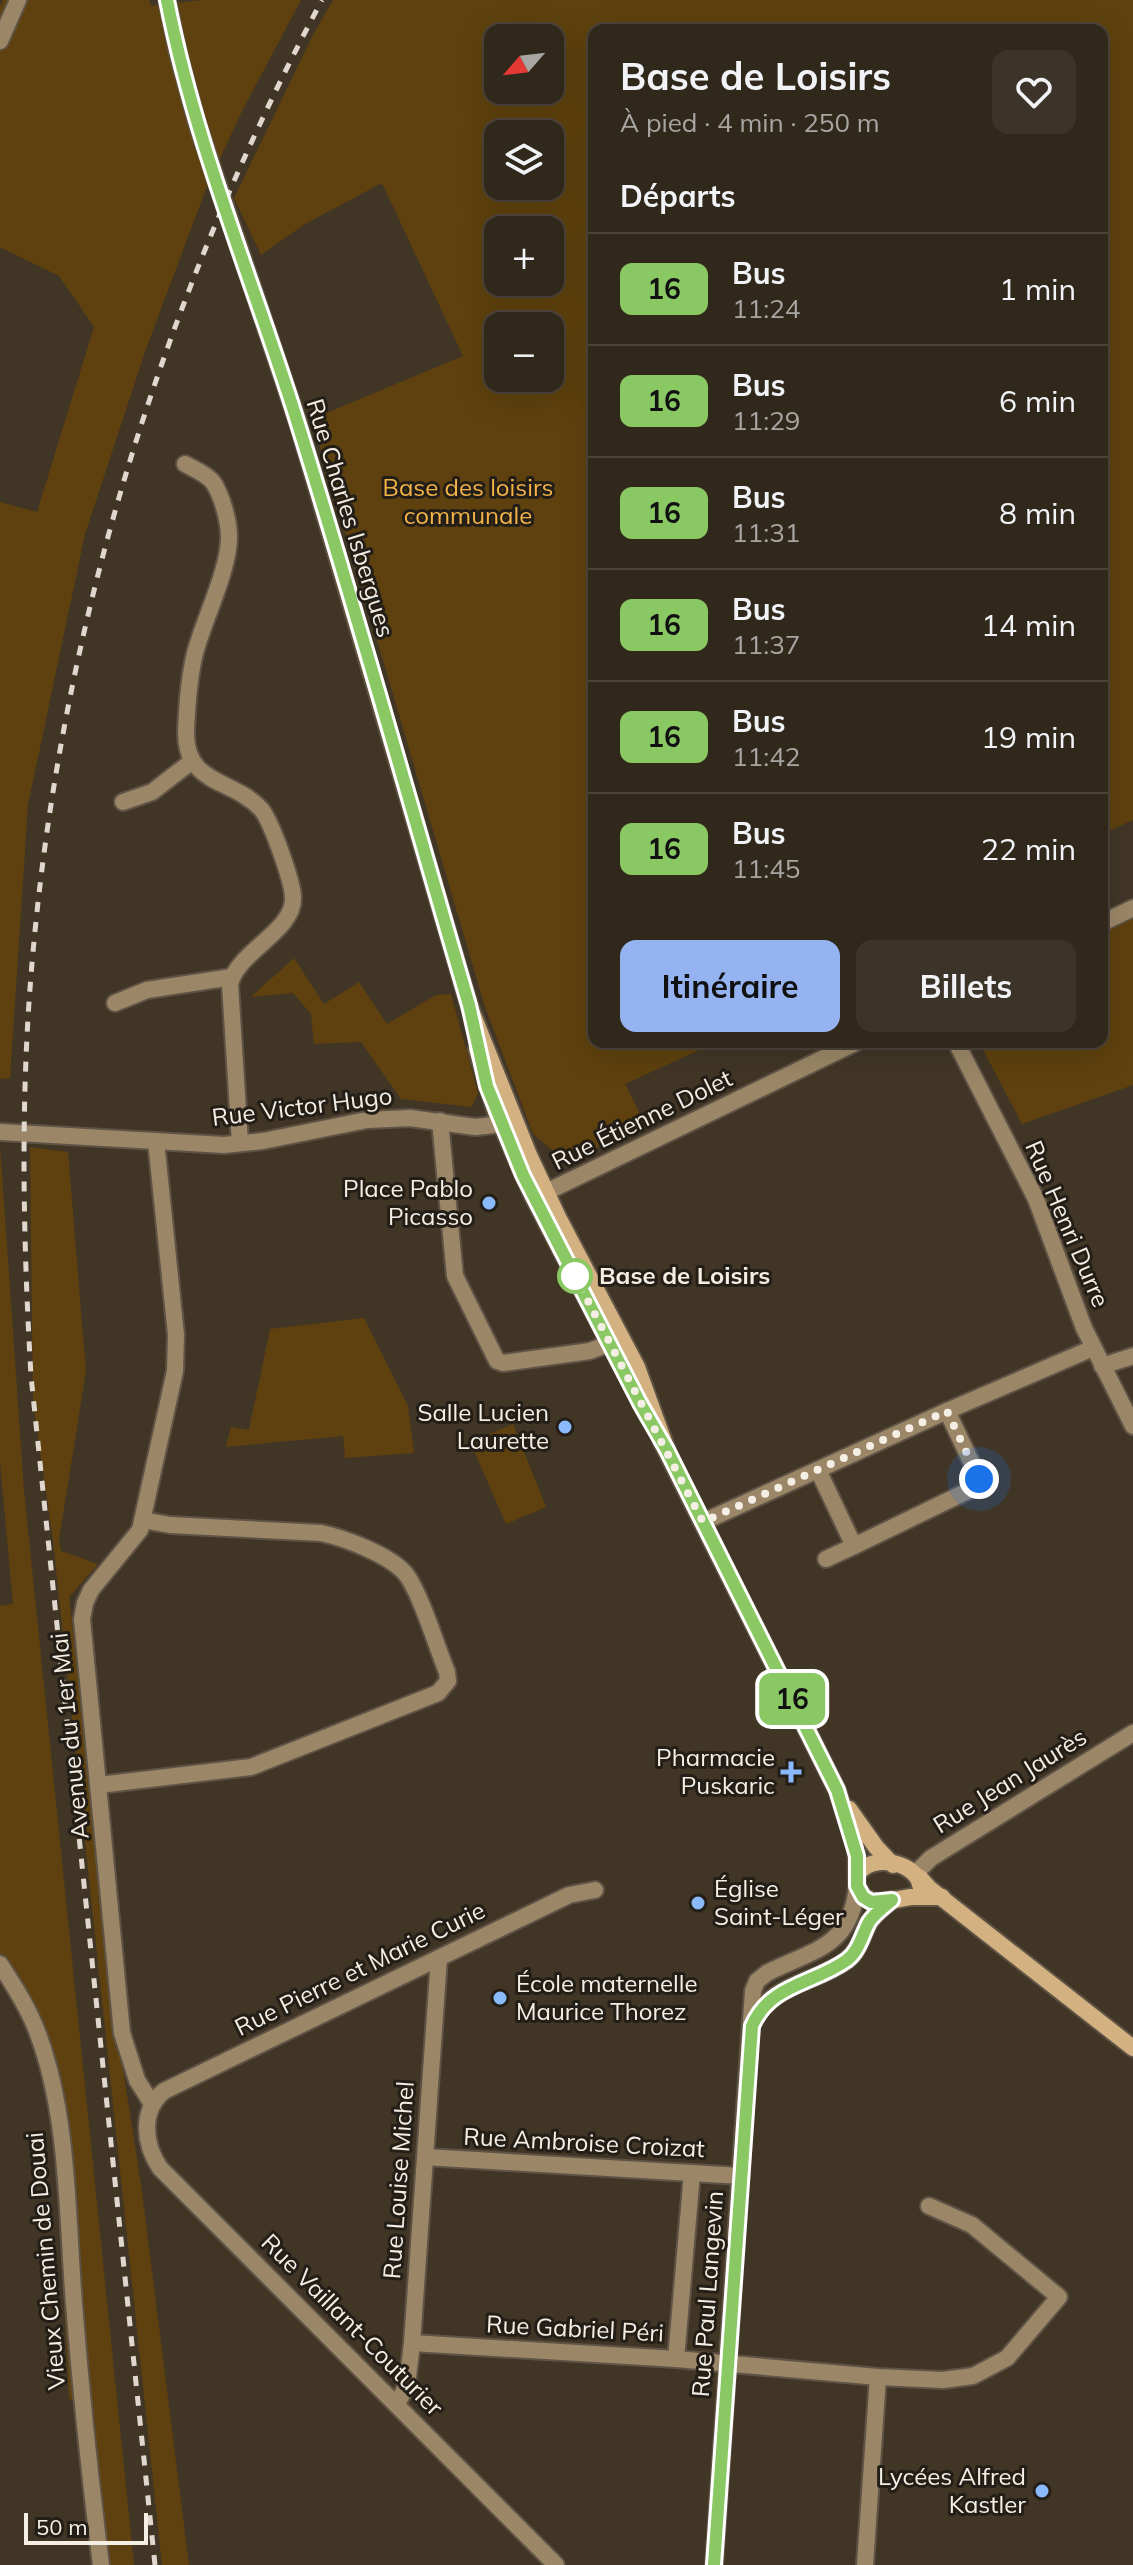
<!DOCTYPE html>
<html lang="fr">
<head>
<meta charset="utf-8">
<style>
	body { margin:0; font-family:Mulish,sans-serif; background:#3d3429; color:#f1f3f6; height:100vh; display:flex; flex-direction:column; font-size:30px; white-space:nowrap }
	* { box-sizing:border-box; margin:0 }
	p { font-size:26px; color:#a8a6a3 }
	.icon { flex:none; width:44px; height:44px; fill:none; stroke:currentColor; stroke-width:2; stroke-linecap:round; stroke-linejoin:round }
	.map { position:relative; flex:1; overflow:hidden }
	.panel { position:absolute; left:588px; top:24px; width:520px; height:1024px; display:flex; flex-direction:column; background:#31281c; border-radius:16px; box-shadow:0 8px 32px #0002,0 0 0 2px #4c443b }
	.panel>* { flex:none }
	.badge { padding:0 16px; border-radius:12px; font-size:28px; line-height:52px }
	.needle { width:52px; rotate:242deg }
	.fabs { position:absolute; left:484px; top:24px; display:grid; gap:16px }
	.fabs a { display:grid; place-items:center; width:80px; height:80px; border-radius:16px; background:#31281c; box-shadow:0 8px 32px #0002,0 0 0 2px #4c443b; font-size:40px }
	.scale { position:absolute; left:24px; bottom:20px; width:124px; box-sizing:border-box; padding-left:8px; border:4px solid #f5eee5; border-top:0; font-size:22px; line-height:28px; white-space:nowrap; color:#f5eee5; -webkit-text-stroke:6px #231e17; paint-order:stroke }
	.you { position:absolute; width:40px; height:40px; margin:-20px; border:6px solid #fff; border-radius:50%; background:#1a73e8; box-shadow:0 0 0 12px #1a73e833 }
	.map>.badge { position:absolute; translate:-50% -50%; box-shadow:0 0 0 4px #fff }
	h2 { padding:0 32px; font-size:30px; line-height:72px }
	.round { display:grid; place-items:center; flex:none; width:84px; height:84px; border-radius:16px; background:#3d3429 }
	.overview { display:flex; align-items:center; justify-content:space-between; height:136px; padding:0 32px }
	h1 { font-size:38px; font-weight:700; line-height:60px }
	.cta { display:flex; gap:16px; margin-top:auto; padding:16px 32px }
	.cta a { flex:1; height:92px; border-radius:16px; background:#95b2f1; color:#111; font-size:32px; font-weight:700; line-height:92px; text-align:center }
	.cta a+a { background:#3d3429; color:#f1f3f6 }
	ul { padding:0; list-style:none }
	li { display:flex; align-items:center; gap:24px; height:112px; padding:0 32px; border-top:2px solid #4c443b }
	li div { flex:1 }
	li b { display:block; font-size:30px }
	li em { font-style:normal }
	li .badge { min-width:88px; font-weight:700; text-align:center }
	.map>svg:first-child { display:block }
</style>
</head>
<body>
<div class="map">
<svg width="1133" height="2565" viewBox="0 0 1133 2565">
	<rect width="100%" height="100%" fill="#413626"/>
	<g fill="#5e410e" fill-rule="evenodd">
		<polygon points="3,0 149,0 151,6 201,0 301,0 242,111 206,189 146,349 85,534 28,805 10,1078 0,1079 0,502 37,512 94,327 59,276 0,247 0,6"/>
		<path d="M333 0H1133V820L1102 834V30H594V1042H717L625 1084 647 1128 597 1148 556 1153 533 1134 485 1007 312 419 463 356 382 183 305 224 261 255 234 198 313 35ZM498 38H550V90H498ZM498 134H550V186H498ZM498 230H550V282H498ZM498 326H550V378H498Z"/>
		<polygon points="1133,917 1133,1085 1022,1124 979,1042 1102,1042 1102,934"/>
		<polygon points="294,958 324,1004 359,982 387,1024 436,995 451,994 478,1093 472,1107 401,1099 361,1042 314,1044 311,1014 293,993 251,997"/>
		<polygon points="0,1145 24,1490 134,2565 106,2565 85,2403 69,2399 57,2168 43,2059 0,1973 0,1606 13,1604 0,1462"/>
		<polygon points="30,1147 68,1152 86,1371 59,1540 61,1551 98,1564 69,1597 123,2070 141,2184 189,2565 162,2565 53,1540 33,1403"/>
		<polygon points="364,1318 408,1406 414,1453 345,1458 343,1436 226,1447 231,1427 249,1430 270,1329"/>
		<polygon points="513,1424 546,1507 506,1524 470,1442"/>
	</g>
	<g fill="none" stroke-linecap="round" stroke-linejoin="round">
		<g stroke="#5e5345" stroke-width="20">
			<g id="minor">
				<polyline points="0,41 18,0"/>
				<path d="M185 464C194 469 204 473 211 480 217 486 219 494 222 501 226 513 229 524 229 537 229 570 204 619 195 653 189 678 187 705 186 731 185 785 231 778 260 808 271 819 293 883 293 898 294 931 238 951 230 984L240 1143"/>
				<polyline points="123,802 152,792 191,762"/>
				<polyline points="1102,923 1133,908"/>
				<polyline points="115,1003 147,990 232,977"/>
				<polyline points="956,1042 1036,1199 1084,1328 1133,1426"/>
				<polyline points="440,1121 455,1276 497,1361 503,1363 590,1351 621,1339"/>
				<polyline points="0,1132 224,1145 263,1141 367,1120 410,1118 475,1127 494,1125 513,1118"/>
				<polyline points="536,1197 857,1042"/>
				<polyline points="1102,1366 1133,1356"/>
				<polyline points="818,1470 854,1546 978,1486 977,1474 947,1411"/>
				<polyline points="703,1522 947,1411 1093,1348"/>
				<polyline points="826,1559 854,1546"/>
				<path d="M99 1785 251 1767 438 1693 448 1681 447 1672C437 1648 420 1591 405 1573 389 1555 345 1538 321 1533L170 1525 143 1520"/>
				<polyline points="916,1873 931,1858 1133,1733"/>
				<path d="M0 1964C14 1986 29 2009 38 2034 69 2117 67 2217 74 2304 81 2392 90 2478 101 2565"/>
				<path d="M754 2021C769 1985 818 1982 847 1960 859 1951 862 1935 869 1922 875 1913 884 1907 892 1900"/>
				<polyline points="152,2104 137,2080 122,2033 82,1619 85,1603 91,1590 140,1530 175,1371 176,1335 156,1141"/>
				<polyline points="425,2157 741,2176"/>
				<polyline points="412,2343 676,2359 878,2377 943,2380 973,2376 1007,2358 1059,2297 972,2225 929,2206"/>
				<polyline points="676,2359 692,2173"/>
				<polyline points="397,2404 407,2385 412,2343 439,1958"/>
				<path d="M556 2565 160 2168C144 2144 140 2111 164 2091L569 1895 595 1890"/>
				<path d="M714 2565 753 1991 757 1981 767 1973C815 1949 851 1947 857 1886"/>
				<polyline points="865,2565 878,2377"/>
			</g>
		</g>
		<g stroke="#5e5345" stroke-width="20">
			<g id="secondary">
				<polyline points="167,0 178,53 197,123 298,423 469,1005 529,1155 558,1217 637,1367 667,1450"/>
				<polyline points="477,1049 496,1112 534,1198 649,1418"/>
				<polyline points="662,1442 837,1790 856,1848 857,1886 863,1897 877,1903 911,1897 942,1897"/>
				<polyline points="849,1809 876,1847 893,1865"/>
				<path d="M858 1874C872 1852 917 1863 920 1885"/>
				<polyline points="919,1877 929,1888 1133,2048"/>
			</g>
		</g>
		<use href="#minor" stroke="#9b8667" stroke-width="16"/>
		<use href="#secondary" stroke="#d3b180" stroke-width="16"/>
		<path stroke="#e0d8cf" stroke-width="5" stroke-dasharray="10 10" stroke-linecap="butt" d="M155 2565 31 1376C24 1256 21 1137 28 1018 50 661 154 315 322 0"/>
	</g>
	<g fill="none" stroke-linecap="round" stroke-linejoin="round">
		<g stroke="#fff" stroke-width="18">
			<path id="line" d="M167 0C194 139 249 271 292 405 355 604 410 805 469 1005L487 1086 523 1175 640 1403 667 1450 837 1790 857 1856V1886L863 1897 871 1902 892 1900C884 1907 875 1913 869 1922 862 1935 859 1951 847 1960 814 1984 770 1984 752 2026L714 2565"/>
		</g>
		<use href="#line" stroke="#8ac864" stroke-width="12"/>
		<polyline stroke="#f5eee5" stroke-width="8" stroke-dasharray="0 14.4" points="575,1276 703,1522 947,1411 979,1479"/>
	</g>
	<g fill="#8abafc" stroke="#231e17" stroke-width="3">
		<circle cx="489" cy="1203" r="8"/>
		<circle cx="565" cy="1427" r="8"/>
		<path d="M787 1760h8v8h8v8h-8v8h-8v-8h-8v-8h8z"/>
		<circle cx="698" cy="1903" r="8"/>
		<circle cx="500" cy="1998" r="8"/>
		<circle cx="1042" cy="2491" r="8"/>
	</g>
	<circle fill="#fff" stroke="#8ac864" stroke-width="4" cx="575" cy="1276" r="16"/>
	<g text-anchor="middle" stroke-width="6" stroke-linejoin="round" paint-order="stroke">
		<g font-size="24" fill="#f3b347" stroke="#231e17">
			<text x="468" y="496">Base des loisirs<tspan x="468" dy="28">communale</tspan></text>
		</g>
		<g font-size="24" fill="#f5eee5" stroke="#231e17">
			<text transform="translate(350 518) rotate(73)" y="8">Rue Charles Isbergues</text>
			<text transform="translate(302 1107) rotate(-7)" y="8">Rue Victor Hugo</text>
			<text transform="translate(642 1120) rotate(-26)" y="8">Rue Étienne Dolet</text>
			<text transform="translate(1067 1224) rotate(67)" y="8">Rue Henri Durre</text>
			<text transform="translate(70 1736) rotate(-96)" y="8">Avenue du 1er Mai</text>
			<text transform="translate(1010 1781) rotate(-32)" y="8">Rue Jean Jaurès</text>
			<text transform="translate(360 1969) rotate(-26)" y="8">Rue Pierre et Marie Curie</text>
			<text transform="translate(584 2143) rotate(3)" y="8">Rue Ambroise Croizat</text>
			<text transform="translate(399 2180) rotate(-86)" y="8">Rue Louise Michel</text>
			<text transform="translate(46 2261) rotate(-95)" y="8">Vieux Chemin de Douai</text>
			<text transform="translate(708 2294) rotate(-86)" y="8">Rue Paul Langevin</text>
			<text transform="translate(352 2325) rotate(45)" y="8">Rue Vaillant-Couturier</text>
			<text transform="translate(575 2329) rotate(3)" y="8">Rue Gabriel Péri</text>
		</g>
		<g font-size="24" fill="#f5eee5" stroke="#231e17" text-anchor="end">
			<text x="473" y="1197">Place Pablo<tspan x="473" dy="28">Picasso</tspan></text>
			<text x="549" y="1421">Salle Lucien<tspan x="549" dy="28">Laurette</tspan></text>
			<text x="775" y="1766">Pharmacie<tspan x="775" dy="28">Puskaric</tspan></text>
			<text x="714" y="1897" text-anchor="start">Église<tspan x="714" dy="28">Saint-Léger</tspan></text>
			<text x="516" y="1992" text-anchor="start">École maternelle<tspan x="516" dy="28">Maurice Thorez</tspan></text>
			<text x="1026" y="2485">Lycées Alfred<tspan x="1026" dy="28">Kastler</tspan></text>
		</g>
		<g font-size="24" font-weight="bold" fill="#f5eee5" stroke="#231e17" text-anchor="start">
			<text x="599" y="1284">Base de Loisirs</text>
		</g>
	</g>
</svg>
<div class="fabs">
<a><svg class="needle" viewBox="-14 -14 28 28"><path d="M0-13l5 13h-10z" fill="#e53935"/><path d="M0 13l5-13h-10z" fill="#a8a6a3"/></svg></a>
<a><svg class="icon" aria-label="layers" viewBox="0 0 24 24"><path d="M12 4l9 5-9 5-9-5zM3 14l9 5 9-5"/></svg></a>
<a>+</a>
<a>−</a>
</div>
<div class="scale">50 m</div>
<div class="you" style="left:979px;top:1479px"></div>
<b class="badge" style="left:792px;top:1699px;background:#8ac864;color:#111">16</b>
<section class="panel">
<div class="overview"><div><h1>Base de Loisirs</h1><p>À pied · 4 min · 250 m</p></div><a class="round"><svg class="icon" aria-label="heart" viewBox="0 0 24 24"><path d="M12 20l-8-8c-3-5 5-10 8-4 3-6 11-1 8 4z"/></svg></a></div>
<h2>Départs</h2>
<ul>
<li><span class="badge" style="background:#8ac864;color:#111">16</span><div><b>Bus</b><p>11:24</p></div><em>1 min</em></li>
<li><span class="badge" style="background:#8ac864;color:#111">16</span><div><b>Bus</b><p>11:29</p></div><em>6 min</em></li>
<li><span class="badge" style="background:#8ac864;color:#111">16</span><div><b>Bus</b><p>11:31</p></div><em>8 min</em></li>
<li><span class="badge" style="background:#8ac864;color:#111">16</span><div><b>Bus</b><p>11:37</p></div><em>14 min</em></li>
<li><span class="badge" style="background:#8ac864;color:#111">16</span><div><b>Bus</b><p>11:42</p></div><em>19 min</em></li>
<li><span class="badge" style="background:#8ac864;color:#111">16</span><div><b>Bus</b><p>11:45</p></div><em>22 min</em></li>
</ul>
<div class="cta"><a>Itinéraire</a><a>Billets</a></div>
</section>
</div>
</body>
</html>
